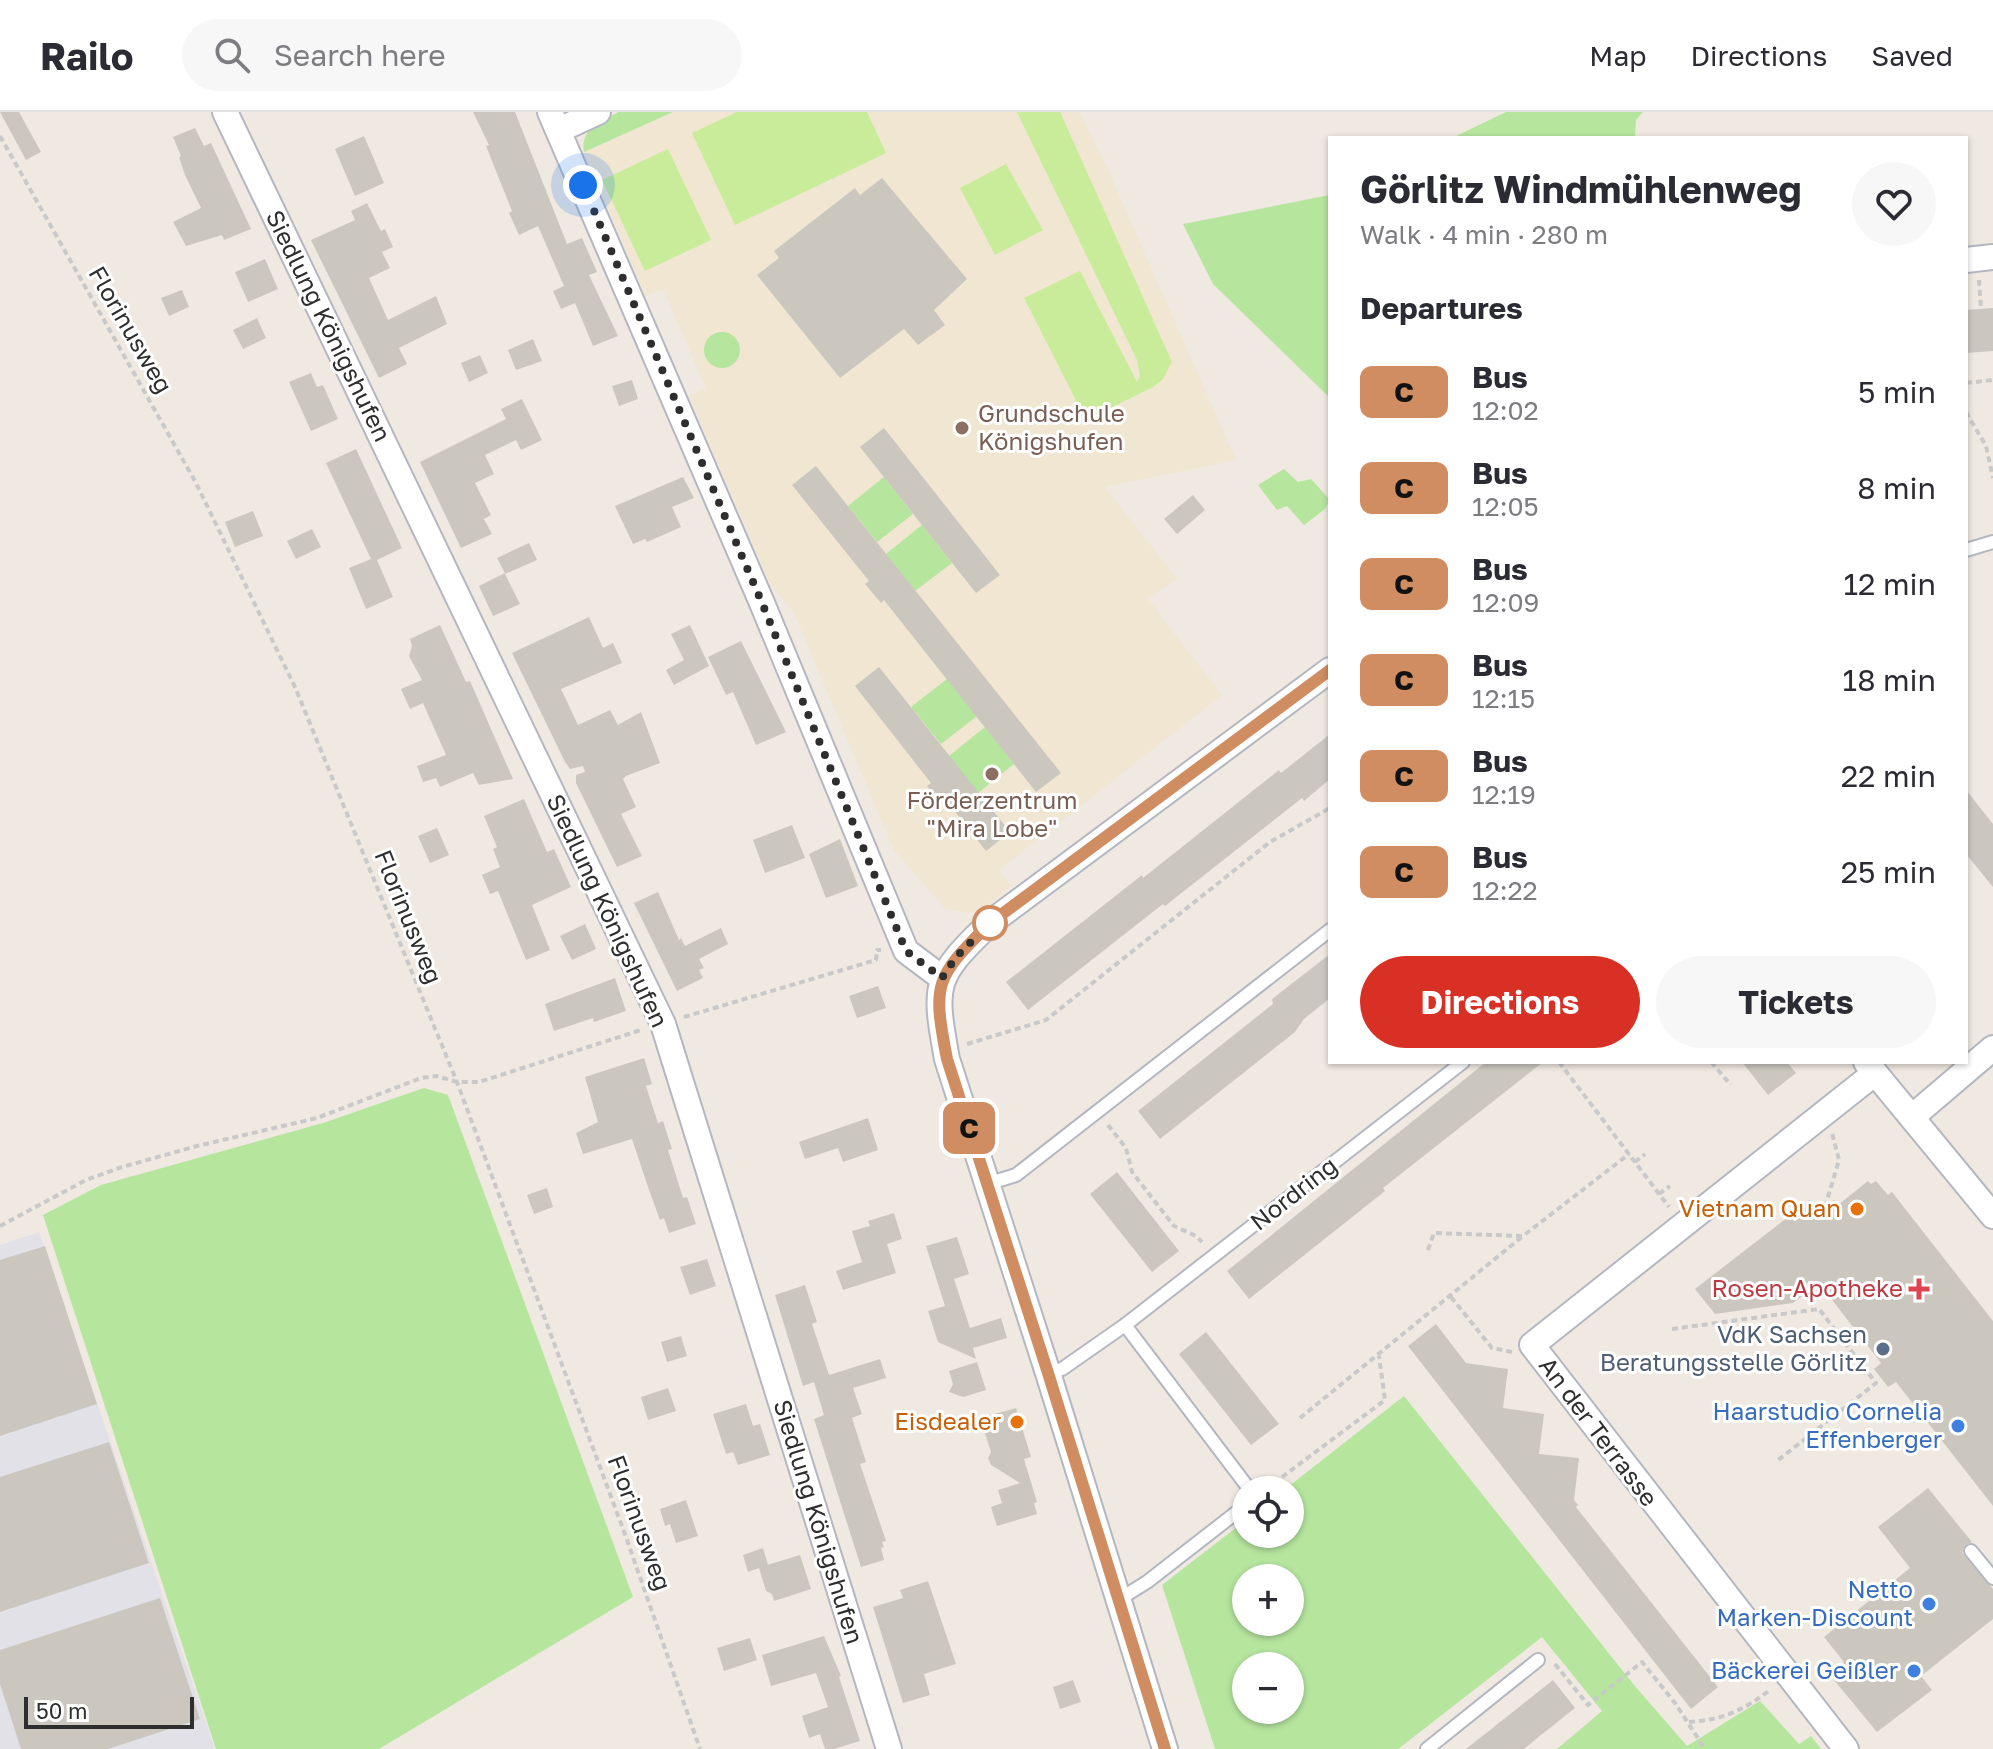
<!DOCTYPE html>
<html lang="en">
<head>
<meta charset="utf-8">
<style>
	body { margin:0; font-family:"Golos Text",sans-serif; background:#f7f7f7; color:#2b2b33; height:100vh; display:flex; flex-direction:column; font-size:30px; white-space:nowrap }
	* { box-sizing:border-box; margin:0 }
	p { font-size:26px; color:#7c7c81 }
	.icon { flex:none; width:44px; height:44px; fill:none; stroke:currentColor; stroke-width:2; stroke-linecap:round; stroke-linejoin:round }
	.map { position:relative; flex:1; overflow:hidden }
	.sheet { position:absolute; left:1328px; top:24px; width:640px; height:928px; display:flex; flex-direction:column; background:#fff; border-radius:0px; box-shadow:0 2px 6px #0004 }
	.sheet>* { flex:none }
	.badge { padding:0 16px; border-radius:12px; font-size:28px; line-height:52px }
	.controls { position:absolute; left:1232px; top:1364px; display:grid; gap:16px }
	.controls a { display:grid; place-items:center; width:72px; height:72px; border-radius:50%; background:#fff; box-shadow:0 2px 6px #0004; font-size:40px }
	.scale { position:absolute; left:24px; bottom:20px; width:170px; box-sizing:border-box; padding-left:8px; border:4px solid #2e2e2e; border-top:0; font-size:22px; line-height:28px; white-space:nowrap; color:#2e2e2e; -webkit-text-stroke:6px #fff; paint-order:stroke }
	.you { position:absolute; width:40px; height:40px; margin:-20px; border:6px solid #fff; border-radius:50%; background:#1a73e8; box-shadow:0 0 0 12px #1a73e833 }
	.map>.badge { position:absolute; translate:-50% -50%; box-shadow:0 0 0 4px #fff }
	h2 { padding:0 32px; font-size:30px; line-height:72px }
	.round { display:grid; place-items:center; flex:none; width:84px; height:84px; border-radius:42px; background:#f7f7f7 }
	.overview { display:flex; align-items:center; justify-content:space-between; height:136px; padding:0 32px }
	h1 { font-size:38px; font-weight:700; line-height:60px }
	.cta { display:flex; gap:16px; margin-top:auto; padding:16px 32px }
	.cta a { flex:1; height:92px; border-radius:48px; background:#d93025; color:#fff; font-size:32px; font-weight:700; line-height:92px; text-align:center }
	.cta a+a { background:#f7f7f7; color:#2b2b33 }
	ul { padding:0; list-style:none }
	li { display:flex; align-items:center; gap:24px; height:96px; padding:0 32px }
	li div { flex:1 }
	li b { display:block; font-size:30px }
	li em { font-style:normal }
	li .badge { min-width:88px; font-weight:700; text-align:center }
	header { display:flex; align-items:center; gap:48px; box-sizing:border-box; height:112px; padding:0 40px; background:#fff; border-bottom:2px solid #e1e1e2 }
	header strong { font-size:38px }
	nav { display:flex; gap:44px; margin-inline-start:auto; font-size:28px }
	.search { width:560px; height:72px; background:#f7f7f7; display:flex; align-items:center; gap:20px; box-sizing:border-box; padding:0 28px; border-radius:44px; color:#7c7c81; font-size:30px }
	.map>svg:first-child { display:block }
</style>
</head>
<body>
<header>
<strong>Railo</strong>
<div class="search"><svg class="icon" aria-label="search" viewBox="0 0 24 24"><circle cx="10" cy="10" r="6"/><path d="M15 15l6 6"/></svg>Search here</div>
<nav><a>Map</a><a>Directions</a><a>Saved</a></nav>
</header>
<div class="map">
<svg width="1993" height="1637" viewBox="0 0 1993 1637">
	<rect width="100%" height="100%" fill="#efe9e1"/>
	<polygon fill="#e3e1e8" points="39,1120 215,1637 0,1637 0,1133"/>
	<polygon fill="#f0e6d1" points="673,0 1079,0 1109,60 1236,348 1105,375 1177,467 1148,487 1222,583 999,758 1011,774 978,801 946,798 894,738 794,501 770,472 689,284 706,276 663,177 646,184 584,40"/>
	<g fill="#b6e59e" fill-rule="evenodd">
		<path d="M619 0H673L584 40C580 17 601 9 619 0Z"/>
		<polygon points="1506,0 1643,0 1636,8 1635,26 1452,26"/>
		<polygon points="1330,83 1330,286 1213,172 1183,112"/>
		<circle cx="722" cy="238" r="18"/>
		<polygon points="1284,357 1298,370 1311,367 1330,388 1325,397 1304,413 1287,394 1277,398 1258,373"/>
		<polygon points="884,365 913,402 877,430 848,394"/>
		<polygon points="922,413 952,451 915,479 886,442"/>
		<polygon points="947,567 977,604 941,632 911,595"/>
		<polygon points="985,615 1014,652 978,681 949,644"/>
		<polygon points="424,976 448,983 633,1485 379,1637 216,1637 43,1103 101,1073 323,1011"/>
		<path d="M1404 1284 1634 1573 1687 1634 1760 1589 1799 1632 1811 1624 1821 1637H1557L1602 1599 1542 1525 1398 1637H1215L1162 1473 1246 1408V1422H1290V1378H1284ZM1246 1466H1290V1510H1246ZM1246 1554H1290V1598H1246Z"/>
	</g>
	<g fill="#c9ec9a">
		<polygon points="737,0 867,0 886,41 735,113 692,21"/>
		<polygon points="1017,0 1060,0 1172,250 1163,267 1153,275 1086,308 1024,186 1080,159 1137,270 1140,264 1137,248"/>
		<polygon points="668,37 711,128 645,159 602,68"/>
		<polygon points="1006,52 1043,118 995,143 960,76"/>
	</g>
	<g fill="#cbc7bf">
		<polygon points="0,0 19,0 41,40 26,48"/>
		<polygon points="473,0 515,0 567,132 582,126 597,160 589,163 618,224 593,234 575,191 561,197 553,179 564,174 538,114 519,123 509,101 512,99 486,34 489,33"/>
		<polygon points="195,16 204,34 211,31 251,117 224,128 222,123 186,134 173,110 201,96 185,63 179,45 181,44 173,25"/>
		<polygon points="364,24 384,71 355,84 335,37"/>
		<polygon points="882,66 967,167 934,198 945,213 918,233 904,217 840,266 757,163 779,146 774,139 855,76 860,83"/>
		<polygon points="367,91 381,119 385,117 393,135 382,140 390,156 369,166 388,208 436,184 447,212 399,236 407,252 379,266 311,128 355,108 351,99"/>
		<polygon points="265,147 278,177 248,190 235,160"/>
		<polygon points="182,178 189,195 169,204 161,186"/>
		<polygon points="1993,196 1993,239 1966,241 1966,198"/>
		<polygon points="257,206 266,226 243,237 233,218"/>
		<polygon points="533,227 542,249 516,258 508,238"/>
		<polygon points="480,243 488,261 469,270 461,251"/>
		<polygon points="311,261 317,275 323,273 338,307 311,319 289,270"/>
		<polygon points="632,268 638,287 619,294 612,274"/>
		<polygon points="522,287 542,328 521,338 516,328 485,343 494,362 475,371 491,403 484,407 492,422 461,436 420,350 506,307 501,297"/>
		<polygon points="884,316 1000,463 976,481 860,335"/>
		<polygon points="356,337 402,436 377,448 393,485 366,497 349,456 371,447 326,351"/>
		<polygon points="816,354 1061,661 1036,680 884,488 881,491 865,472 869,469 792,373"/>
		<polygon points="683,365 694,386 672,395 681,415 647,430 645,427 633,432 615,394"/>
		<polygon points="1193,383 1205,398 1177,422 1164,407"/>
		<polygon points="253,399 263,424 235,435 225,410"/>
		<polygon points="312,417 321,435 296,447 287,429"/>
		<polygon points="529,431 537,448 505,462 520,492 493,504 479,474 505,461 497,446"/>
		<polygon points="589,505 603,536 613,531 622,551 561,577 578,613 610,598 618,613 641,600 660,651 626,664 623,667 636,695 621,702 642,744 617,755 576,671 576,663 585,660 583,654 570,657 565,650 512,541"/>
		<polygon points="440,513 466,570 470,569 513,667 479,673 473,661 440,675 436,666 423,670 417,654 446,643 423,591 410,597 401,577 422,568 409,544 412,534 410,527"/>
		<polygon points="690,513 709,554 674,573 666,558 684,548 671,522"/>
		<polygon points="741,529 786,620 756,633 733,580 726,583 708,545"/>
		<polygon points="879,555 1010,720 986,739 949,692 944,695 927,674 931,671 855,574"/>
		<polygon points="1330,622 1330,667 1304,689 1302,686 1165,794 1163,792 1028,898 1006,870 1142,763 1143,766 1279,658 1281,661"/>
		<polygon points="1966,678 1993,712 1993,775 1966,742"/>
		<polygon points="524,687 547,740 554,737 571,775 532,793 550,838 526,848 498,779 490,782 482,763 500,755 493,737 497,735 484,704"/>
		<polygon points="792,713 805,746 765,761 753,728"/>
		<polygon points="437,716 449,743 430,751 418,724"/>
		<polygon points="840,727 858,774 826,786 809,742"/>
		<polygon points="658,780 679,828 681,826 685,834 721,816 728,832 699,847 704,856 699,858 703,866 677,879 634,791"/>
		<polygon points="585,812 596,837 572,848 560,824"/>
		<polygon points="1330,842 1330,886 1304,907 1295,920 1160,1027 1138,999 1273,892 1272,887"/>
		<polygon points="615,866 626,899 594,910 593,906 554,919 545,892"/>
		<polygon points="878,874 886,896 857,906 849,884"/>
		<polygon points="644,946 652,972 646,974 658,1011 663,1009 672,1037 668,1038 683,1086 687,1085 696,1112 669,1121 664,1106 660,1108 649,1078 632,1027 583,1042 576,1021 598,1010 585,965"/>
		<polygon points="1486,950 1543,950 1383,1076 1385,1079 1249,1187 1227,1159"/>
		<polygon points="1742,950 1787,950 1796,961 1768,983"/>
		<polygon points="868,1006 878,1038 843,1050 838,1036 805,1047 799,1030"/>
		<polygon points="1117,1060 1179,1139 1152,1160 1090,1082"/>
		<polygon points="1868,1069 1871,1072 1876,1069 1888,1083 1892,1080 1993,1209 1993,1394 1896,1270 1888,1275 1874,1257 1881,1251 1819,1171 1793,1191 1715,1202 1695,1177 1810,1088 1820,1100 1834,1088 1838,1093"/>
		<polygon points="547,1076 553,1095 534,1102 527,1083"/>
		<polygon points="894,1101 902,1127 887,1132 896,1161 843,1178 836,1159 862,1150 852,1119 870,1114 868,1109"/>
		<polygon points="957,1125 969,1162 954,1167 970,1216 1001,1206 1007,1226 973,1236 976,1247 938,1230 928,1199 945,1194 926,1134"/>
		<polygon points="45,1134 97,1292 0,1324 0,1148"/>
		<polygon points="707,1147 716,1174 690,1183 680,1155"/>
		<polygon points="805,1173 817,1210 812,1212 829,1263 880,1247 886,1266 853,1276 862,1302 852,1306 866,1350 860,1352 886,1429 882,1430 884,1435 881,1436 884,1448 861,1455 814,1307 824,1303 814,1270 803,1274 775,1183"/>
		<polygon points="1436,1212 1466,1251 1508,1257 1503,1296 1544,1302 1539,1342 1579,1346 1574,1388 1578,1393 1576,1395 1718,1575 1691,1597 1408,1234"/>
		<polygon points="1206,1220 1279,1312 1251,1333 1179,1242"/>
		<polygon points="681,1224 687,1244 667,1250 661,1230"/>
		<polygon points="977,1250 986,1278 963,1285 949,1280 953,1272 949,1259"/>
		<polygon points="668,1276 676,1299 648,1308 641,1285"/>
		<polygon points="746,1292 753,1314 760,1312 770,1343 738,1353 733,1340 726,1342 713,1302"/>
		<polygon points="1016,1296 1031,1345 1024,1347 1037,1390 1034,1391 1037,1402 997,1414 991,1395 1002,1391 998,1378 1020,1371 991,1353 988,1346 991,1340 980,1306"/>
		<polygon points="109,1330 149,1451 0,1500 0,1365"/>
		<polygon points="1928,1376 1972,1430 1965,1433 1962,1441 1993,1477 1993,1507 1921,1564 1932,1578 1877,1620 1829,1562 1844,1550 1824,1525 1910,1456 1878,1415"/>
		<polygon points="686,1388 698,1424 676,1431 670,1412 665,1414 660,1397"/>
		<polygon points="763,1436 768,1453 764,1454 800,1443 811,1477 774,1489 772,1482 766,1479 759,1456 748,1460 743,1443"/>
		<polygon points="928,1469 956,1552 924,1562 930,1583 903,1591 873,1495 903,1486 900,1478"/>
		<polygon points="160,1486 200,1607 108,1637 21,1637 0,1572 0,1538"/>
		<polygon points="824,1524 841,1564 839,1565 860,1629 834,1637 825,1637 820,1622 809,1626 802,1604 828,1595 816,1561 771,1574 762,1543"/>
		<polygon points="750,1526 757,1548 724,1559 717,1536"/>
		<polygon points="1073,1568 1081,1590 1060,1597 1053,1575"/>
		<polygon points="1553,1568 1575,1596 1536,1627 1524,1637 1466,1637"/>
	</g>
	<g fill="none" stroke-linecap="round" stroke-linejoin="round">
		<g stroke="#b4b7c1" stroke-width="16">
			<g id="lane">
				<polyline points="1966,438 1993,430"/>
				<polyline points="987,1072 1016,1063 1330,818"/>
				<polyline points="1125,1213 1250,1378"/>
				<polyline points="1048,1261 1062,1257 1125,1213 1463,950"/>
				<polyline points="1971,1439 1993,1466"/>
				<polyline points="1118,1488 1147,1470 1246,1393"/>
				<polyline points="1427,1637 1538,1548"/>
			</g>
		</g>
		<g stroke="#b4b7c1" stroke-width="28">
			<g id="street">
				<polyline points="225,0 663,912 889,1637"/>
				<polyline points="550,0 762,491 906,839 942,866"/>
				<polyline points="559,18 598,0"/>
				<polyline points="1966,148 1993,145"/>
				<polyline points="1866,950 1993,1104"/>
				<polyline points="1912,1005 1993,936"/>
				<path d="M1165 1637 1048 1261 947 947C933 871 934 865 990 811L1330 558"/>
				<polyline points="1846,1637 1532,1233 1875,961"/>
			</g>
		</g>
		<g stroke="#c9c9c9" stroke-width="4" stroke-dasharray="6 4" stroke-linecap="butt">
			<polyline points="0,24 196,371 295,575 457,970 626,1425 700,1637"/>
			<polyline points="1979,168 1981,197"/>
			<polyline points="1966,271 1993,268"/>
			<polyline points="1966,300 1986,334 1993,366"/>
			<polyline points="684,905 876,848 877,838 881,838"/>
			<polyline points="967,932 1046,908 1270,730 1330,696"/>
			<polyline points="1559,950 1669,1095"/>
			<polyline points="1711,950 1731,973"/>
			<polyline points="1108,1013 1126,1036 1132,1060 1174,1114 1196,1124 1202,1130"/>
			<polyline points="1635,1050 1645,1042"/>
			<polyline points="1659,1082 1670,1074"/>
			<polyline points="1825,1095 1839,1048 1832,1021"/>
			<polyline points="0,1114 86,1068 122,1055 197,1034 317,1006 421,966 436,964 457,970 479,970 641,918"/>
			<polyline points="1428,1138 1434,1121 1523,1124 1629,1042"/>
			<polyline points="1451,1185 1492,1236 1512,1240"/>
			<polyline points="1672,1217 1819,1197 1876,1271 1777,1349"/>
			<polyline points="1300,1306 1523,1124"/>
			<polyline points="1266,1377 1385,1288 1379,1244"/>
			<polyline points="1555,1552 1588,1593 1642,1550 1675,1591 1705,1637"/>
			<path d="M1689 1610C1722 1608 1744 1598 1770 1578"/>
		</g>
		<use href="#lane" stroke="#fff" stroke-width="12"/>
		<use href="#street" stroke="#fff" stroke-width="24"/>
	</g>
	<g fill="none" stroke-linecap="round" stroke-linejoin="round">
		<g stroke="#fff" stroke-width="18">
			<path id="line" d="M1165 1637 1048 1261 947 947C932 870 935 866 990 811L1330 558"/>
		</g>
		<use href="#line" stroke="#cf8d61" stroke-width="12"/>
		<polyline stroke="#2e2e2e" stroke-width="8" stroke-dasharray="0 14.4" points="583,73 762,491 906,839 942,866 956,845 990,811"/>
	</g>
	<g fill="#8d6e63" stroke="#fff" stroke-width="3">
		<circle cx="962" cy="316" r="8"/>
		<circle cx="992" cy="662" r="8"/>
	</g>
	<circle fill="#fff" stroke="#cf8d61" stroke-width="4" cx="990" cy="811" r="16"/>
	<g fill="#e8710a" stroke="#fff" stroke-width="3">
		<circle cx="1857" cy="1097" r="8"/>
		<circle cx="1017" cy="1310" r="8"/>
	</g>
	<path fill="#e0444e" stroke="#fff" stroke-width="3" d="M1915 1165h8v8h8v8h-8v8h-8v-8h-8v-8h8z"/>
	<circle fill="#5c6f8a" stroke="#fff" stroke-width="3" cx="1883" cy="1237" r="8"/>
	<g fill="#3f7fe0" stroke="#fff" stroke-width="3">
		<circle cx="1958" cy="1314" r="8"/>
		<circle cx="1929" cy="1492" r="8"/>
		<circle cx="1914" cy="1559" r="8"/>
	</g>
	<g text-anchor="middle" stroke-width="6" stroke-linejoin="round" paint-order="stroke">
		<g font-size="24" fill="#2e2e2e" stroke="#fff">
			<text transform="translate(328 214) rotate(64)" y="8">Siedlung Königshufen</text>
			<text transform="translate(130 218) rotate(60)" y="8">Florinusweg</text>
			<text transform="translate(607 799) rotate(65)" y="8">Siedlung Königshufen</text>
			<text transform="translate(408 805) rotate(68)" y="8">Florinusweg</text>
			<text transform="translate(1294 1082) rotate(-38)" y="8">Nordring</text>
			<text transform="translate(1598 1320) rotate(53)" y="8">An der Terrasse</text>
			<text transform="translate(818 1410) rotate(73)" y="8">Siedlung Königshufen</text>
			<text transform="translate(639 1411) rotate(70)" y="8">Florinusweg</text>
		</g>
		<g font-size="24" fill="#785e54" stroke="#fff" text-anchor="start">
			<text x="978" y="310">Grundschule<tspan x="978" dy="28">Königshufen</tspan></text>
			<text x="992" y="697" text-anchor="middle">Förderzentrum<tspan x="992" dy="28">"Mira Lobe"</tspan></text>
		</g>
		<g font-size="24" fill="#c56008" stroke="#fff" text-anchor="end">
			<text x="1841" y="1105">Vietnam Quan</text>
			<text x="1001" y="1318">Eisdealer</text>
		</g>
		<g font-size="24" fill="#be3a42" stroke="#fff" text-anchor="end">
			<text x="1903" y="1185">Rosen-Apotheke</text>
		</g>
		<g font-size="24" fill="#4e5e75" stroke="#fff" text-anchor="end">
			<text x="1867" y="1231">VdK Sachsen<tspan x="1867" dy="28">Beratungsstelle Görlitz</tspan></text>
		</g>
		<g font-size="24" fill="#366cbe" stroke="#fff" text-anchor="end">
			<text x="1942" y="1308">Haarstudio Cornelia<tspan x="1942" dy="28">Effenberger</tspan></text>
			<text x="1913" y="1486">Netto<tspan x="1913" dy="28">Marken-Discount</tspan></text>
			<text x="1898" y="1567">Bäckerei Geißler</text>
		</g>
	</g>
</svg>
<div class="controls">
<a><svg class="icon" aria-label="locate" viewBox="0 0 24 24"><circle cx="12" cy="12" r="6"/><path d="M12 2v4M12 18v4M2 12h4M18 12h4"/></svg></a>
<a>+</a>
<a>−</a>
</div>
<div class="scale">50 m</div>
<div class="you" style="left:583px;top:73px"></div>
<b class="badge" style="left:969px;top:1016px;background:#cf8d61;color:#111">C</b>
<section class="sheet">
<div class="overview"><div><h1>Görlitz Windmühlenweg</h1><p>Walk · 4 min · 280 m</p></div><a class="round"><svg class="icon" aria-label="heart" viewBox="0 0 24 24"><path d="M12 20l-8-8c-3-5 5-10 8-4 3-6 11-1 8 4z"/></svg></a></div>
<h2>Departures</h2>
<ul>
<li><span class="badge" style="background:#cf8d61;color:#111">C</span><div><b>Bus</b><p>12:02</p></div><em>5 min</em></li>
<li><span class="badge" style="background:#cf8d61;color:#111">C</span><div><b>Bus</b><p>12:05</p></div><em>8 min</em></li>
<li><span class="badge" style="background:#cf8d61;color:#111">C</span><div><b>Bus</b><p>12:09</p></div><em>12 min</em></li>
<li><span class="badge" style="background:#cf8d61;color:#111">C</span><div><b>Bus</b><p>12:15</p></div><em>18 min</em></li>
<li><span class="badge" style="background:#cf8d61;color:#111">C</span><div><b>Bus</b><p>12:19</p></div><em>22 min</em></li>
<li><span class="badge" style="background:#cf8d61;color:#111">C</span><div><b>Bus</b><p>12:22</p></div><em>25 min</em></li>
</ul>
<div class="cta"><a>Directions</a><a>Tickets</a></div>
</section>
</div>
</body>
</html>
